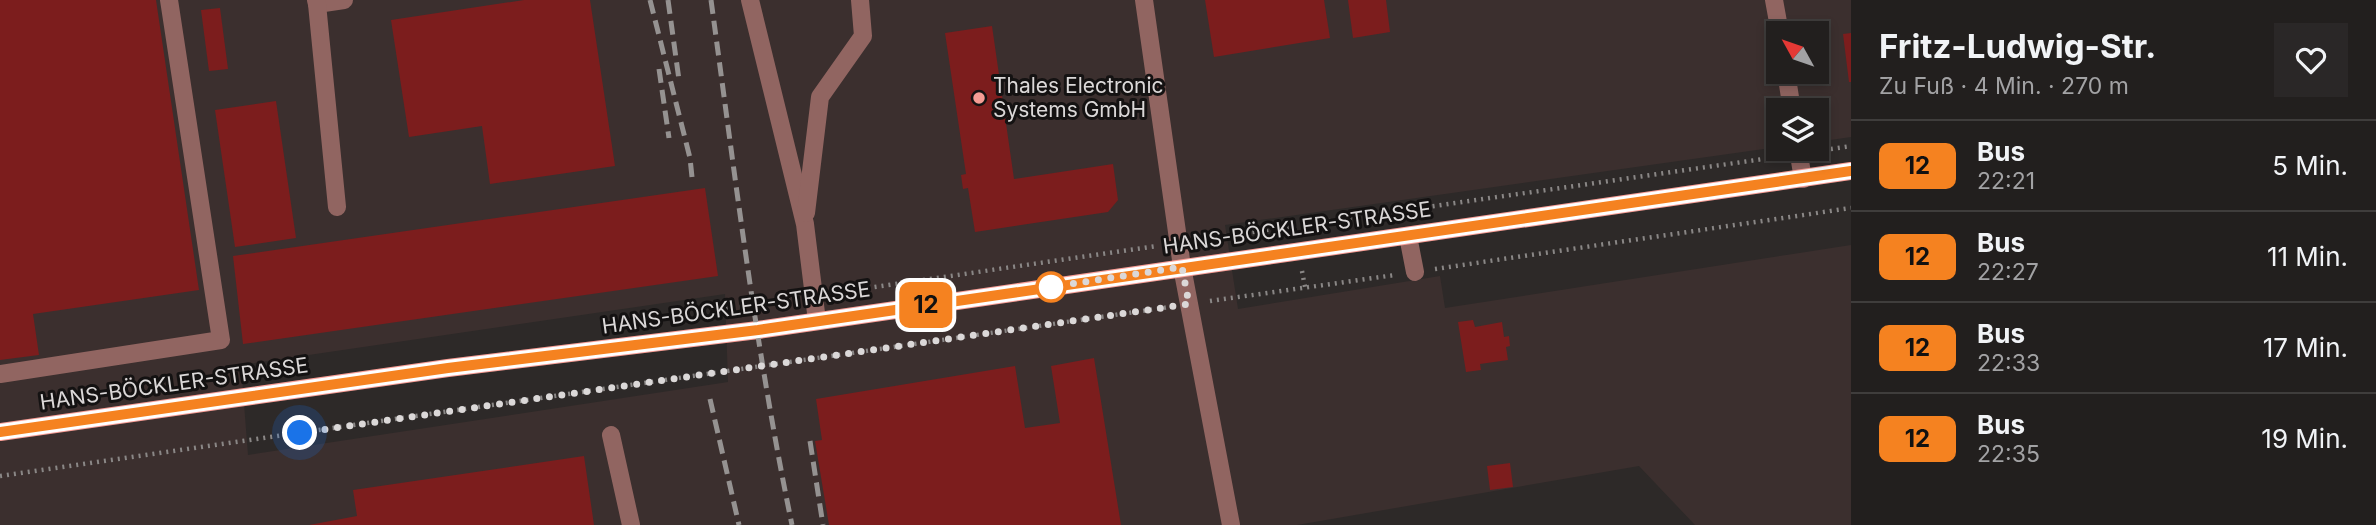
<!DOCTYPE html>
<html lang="de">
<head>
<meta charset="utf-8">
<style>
	body { margin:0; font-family:Inter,sans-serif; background:#2a2727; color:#f1f3f6; height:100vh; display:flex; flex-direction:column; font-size:26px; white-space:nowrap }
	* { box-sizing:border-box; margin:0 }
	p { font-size:23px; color:#a2a2a4 }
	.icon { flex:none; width:38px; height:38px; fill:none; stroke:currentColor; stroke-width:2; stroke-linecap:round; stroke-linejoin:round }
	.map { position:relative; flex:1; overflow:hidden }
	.details { display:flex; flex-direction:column; background:#221f1e; width:525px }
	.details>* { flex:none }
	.badge { padding:0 14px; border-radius:10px; font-size:24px; line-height:46px }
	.needle { width:46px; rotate:310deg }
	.fabs { position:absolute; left:1766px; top:21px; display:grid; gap:14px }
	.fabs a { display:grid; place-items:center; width:63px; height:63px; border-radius:0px; background:#221f1e; box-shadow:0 4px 10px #0003,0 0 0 2px #3f3d3c; font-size:35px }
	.you { position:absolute; width:35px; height:35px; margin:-18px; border:5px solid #fff; border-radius:50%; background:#1a73e8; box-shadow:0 0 0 10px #1a73e833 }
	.map>.badge { position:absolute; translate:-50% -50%; box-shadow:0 0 0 4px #fff }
	.round { display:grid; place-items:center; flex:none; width:74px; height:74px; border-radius:0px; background:#2a2727 }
	.summary { display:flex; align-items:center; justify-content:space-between; height:119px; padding:0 28px }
	h1 { font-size:33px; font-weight:700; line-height:52px }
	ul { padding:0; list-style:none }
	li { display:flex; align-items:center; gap:21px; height:91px; padding:0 28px; border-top:2px solid #3f3d3c }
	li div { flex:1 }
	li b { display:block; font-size:26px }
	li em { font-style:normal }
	li .badge { min-width:77px; font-weight:700; text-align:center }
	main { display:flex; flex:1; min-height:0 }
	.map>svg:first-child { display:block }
</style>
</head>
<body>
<main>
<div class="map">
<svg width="1851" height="525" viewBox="0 0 1851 525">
	<rect width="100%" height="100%" fill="#2d2928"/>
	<path fill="#3b2f2e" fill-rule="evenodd" d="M0 0H1851V137L1817 142 1816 110H1778V147L1225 225 1238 309 1440 276 1445 308 1851 245V525H1695L1639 466 1297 525H0ZM1778 33H1816V72H1778ZM725 294 728 382 248 455 241 365Z"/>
	<g fill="#7c1d1d">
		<polygon points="0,0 156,0 199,290 33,314 39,355 0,360"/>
		<polygon points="524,0 590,0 615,166 490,184 482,126 409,137 391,20"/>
		<polygon points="1205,0 1324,0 1330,38 1214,57"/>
		<polygon points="1348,0 1386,0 1390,32 1353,38"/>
		<polygon points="220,8 228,69 209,71 201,10"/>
		<polygon points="992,26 1014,179 1113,164 1118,200 1108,212 975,232 968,188 963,189 961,175 966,174 945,33"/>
		<polygon points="1851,33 1851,82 1849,82 1843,34"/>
		<polygon points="276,101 296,238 235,247 215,110"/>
		<polygon points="705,188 718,276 243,344 233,256"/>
		<polygon points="1473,320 1475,327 1502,322 1504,337 1509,336 1510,346 1506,347 1508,360 1480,364 1481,370 1466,372 1458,322"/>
		<polygon points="1094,358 1121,525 829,525 815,441 822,440 816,399 1015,366 1025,428 1060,423 1051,366"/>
		<polygon points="584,456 594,525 309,525 357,516 353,490"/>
		<polygon points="1510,463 1513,487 1490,490 1487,466"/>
	</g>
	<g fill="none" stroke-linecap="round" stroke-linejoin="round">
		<g stroke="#8a8786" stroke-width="4.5" stroke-dasharray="2 5" stroke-linecap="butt">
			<polyline points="1817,151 1851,146"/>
			<polyline points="1197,240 1777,157"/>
			<polyline points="1435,269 1851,208"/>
			<polyline points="1302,271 1305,287"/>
			<polyline points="833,293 1157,246"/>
			<polyline points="1210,301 1395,275"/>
			<polyline points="712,311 794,299"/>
			<polyline points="0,476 1170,307"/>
		</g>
		<g stroke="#916561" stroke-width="18">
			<polyline points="316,0 317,4 344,0"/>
			<polyline points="750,0 805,224 817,321"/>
			<polyline points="1144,0 1182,267 1231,525"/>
			<polyline points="1774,0 1780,33"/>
			<polyline points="317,4 337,207"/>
			<polyline points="1786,72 1792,110"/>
			<polyline points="1798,149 1803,179"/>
			<polyline points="806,213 820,97 863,36 860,0"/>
			<polyline points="1408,236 1415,272"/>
			<polyline points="0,374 221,340 169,0"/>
			<polyline points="611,435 631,525"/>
		</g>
		<polyline stroke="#f99e96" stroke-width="18" points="0,432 448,368 758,330 1851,171"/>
		<g stroke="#959291" stroke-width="5" stroke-dasharray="14 7" stroke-linecap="butt">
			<polyline points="650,0 690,158 692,177"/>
			<polyline points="668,0 679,80"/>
			<path d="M711 0C735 175 756 352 792 525"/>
			<polyline points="659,69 669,138"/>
			<polyline points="710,399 739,525"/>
			<polyline points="810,441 823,525"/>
		</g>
	</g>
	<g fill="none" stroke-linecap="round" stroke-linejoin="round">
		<g stroke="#fff" stroke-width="16">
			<polyline id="line" points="0,432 448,368 758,330 1851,171"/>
		</g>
		<use href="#line" stroke="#f58220" stroke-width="10"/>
		<polyline stroke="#dbd8d8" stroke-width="7" stroke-dasharray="0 12.6" points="300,433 1189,304 1182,267 1051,287"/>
	</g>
	<circle fill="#f59c94" stroke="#141212" stroke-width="2.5" cx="979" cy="98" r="7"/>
	<circle fill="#fff" stroke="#f58220" stroke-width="3.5" cx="1051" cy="287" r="14"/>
	<g text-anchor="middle" stroke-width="6" stroke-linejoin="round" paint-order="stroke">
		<g font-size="21" fill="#dbd8d8" stroke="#141212" text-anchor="start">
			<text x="993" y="93">Thales Electronic<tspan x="993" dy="24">Systems GmbH</tspan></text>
		</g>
		<g font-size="21" fill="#dbd8d8" stroke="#141212">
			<text transform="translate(1297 228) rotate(-8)" y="7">HANS-BÖCKLER-STRASSE</text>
			<text transform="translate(736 308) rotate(-8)" y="7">HANS-BÖCKLER-STRASSE</text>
			<text transform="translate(174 384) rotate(-8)" y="7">HANS-BÖCKLER-STRASSE</text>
		</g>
	</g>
</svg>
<div class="fabs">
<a><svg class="needle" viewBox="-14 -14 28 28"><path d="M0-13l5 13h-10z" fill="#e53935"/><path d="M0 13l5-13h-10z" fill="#a2a2a4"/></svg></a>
<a><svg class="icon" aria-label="layers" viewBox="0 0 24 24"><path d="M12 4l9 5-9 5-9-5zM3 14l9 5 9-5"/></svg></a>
</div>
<div class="you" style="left:300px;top:433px"></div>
<b class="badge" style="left:926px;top:305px;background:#f58220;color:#111">12</b>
</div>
<section class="details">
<div class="summary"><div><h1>Fritz-Ludwig-Str.</h1><p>Zu Fuß · 4 Min. · 270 m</p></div><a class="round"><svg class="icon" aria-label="heart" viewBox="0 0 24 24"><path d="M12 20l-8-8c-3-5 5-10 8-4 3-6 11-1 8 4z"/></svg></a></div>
<ul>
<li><span class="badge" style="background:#f58220;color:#111">12</span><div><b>Bus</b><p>22:21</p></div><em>5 Min.</em></li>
<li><span class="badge" style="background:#f58220;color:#111">12</span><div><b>Bus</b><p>22:27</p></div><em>11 Min.</em></li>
<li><span class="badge" style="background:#f58220;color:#111">12</span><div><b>Bus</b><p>22:33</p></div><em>17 Min.</em></li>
<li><span class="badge" style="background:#f58220;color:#111">12</span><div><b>Bus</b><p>22:35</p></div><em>19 Min.</em></li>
</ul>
</section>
</main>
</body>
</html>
